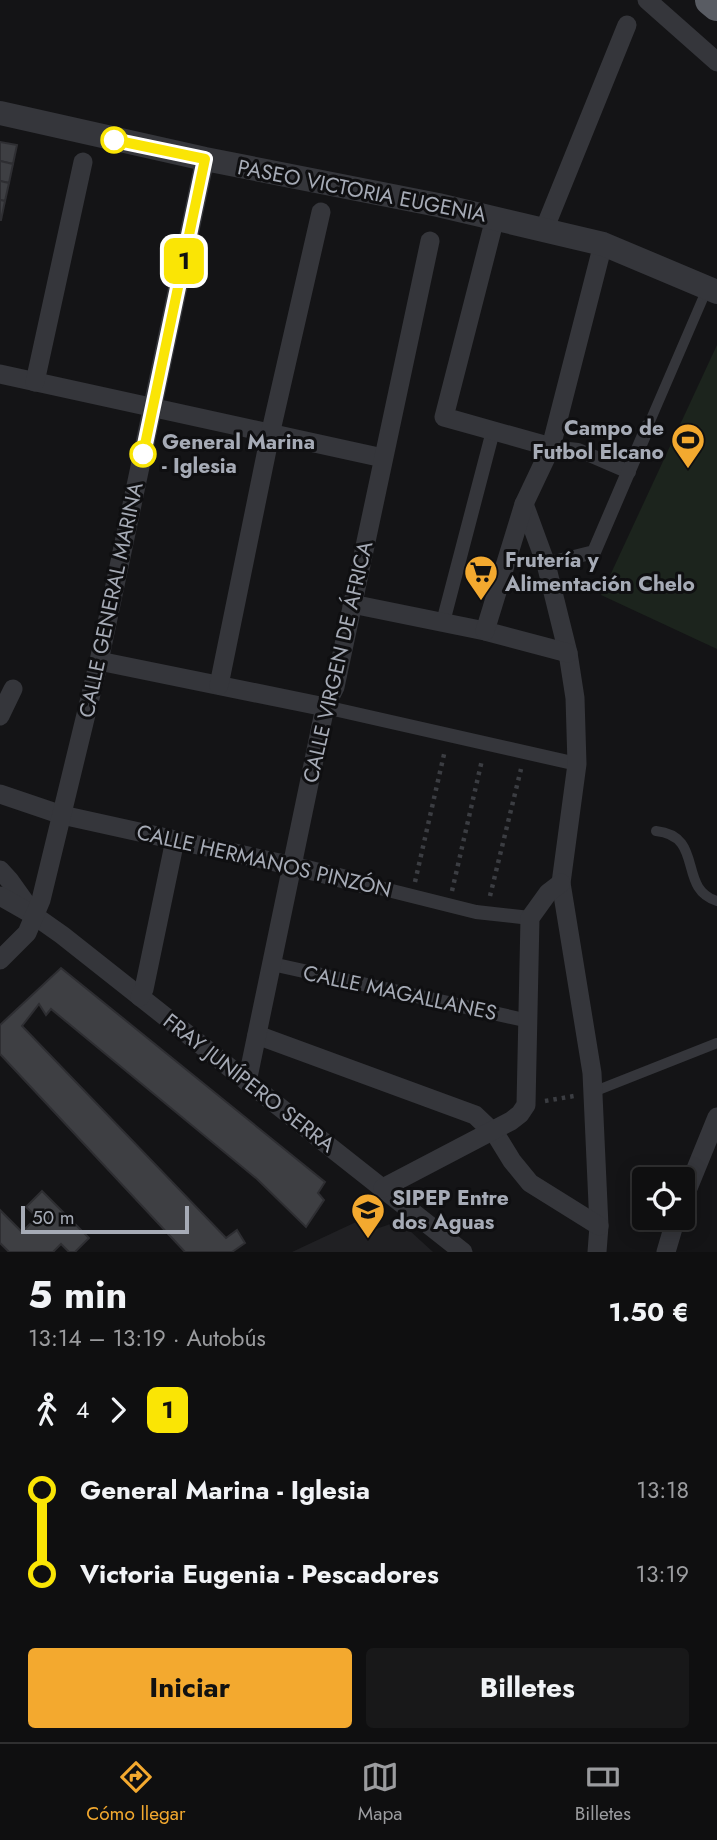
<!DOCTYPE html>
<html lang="es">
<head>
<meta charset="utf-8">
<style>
	body { margin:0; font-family:Jost,sans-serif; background:#181819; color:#f1f3f6; height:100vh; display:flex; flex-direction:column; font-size:26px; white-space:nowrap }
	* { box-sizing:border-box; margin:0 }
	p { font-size:23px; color:#9b9c9f }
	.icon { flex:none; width:38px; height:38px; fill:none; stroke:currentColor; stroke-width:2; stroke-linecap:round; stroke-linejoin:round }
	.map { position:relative; height:1252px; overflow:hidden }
	.drawer { display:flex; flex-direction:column; background:#0f0f10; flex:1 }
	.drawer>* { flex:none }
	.badge { padding:0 14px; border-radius:10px; font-size:24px; line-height:46px }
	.controls { position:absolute; left:632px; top:1167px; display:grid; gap:14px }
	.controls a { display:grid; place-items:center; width:63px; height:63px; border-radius:7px; background:#0f0f10; box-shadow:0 4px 18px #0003,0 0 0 2px #2f2f30; font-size:35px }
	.scale { position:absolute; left:21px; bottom:18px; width:168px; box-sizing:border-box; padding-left:7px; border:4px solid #a6abb6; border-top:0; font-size:19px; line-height:24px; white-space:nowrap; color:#a6abb6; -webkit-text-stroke:5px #0f0f11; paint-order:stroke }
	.map>.badge { position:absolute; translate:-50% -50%; box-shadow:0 0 0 4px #fff }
	.legs { display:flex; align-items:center; gap:10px; height:77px; padding:0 28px; font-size:23px }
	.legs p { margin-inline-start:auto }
	.overview { display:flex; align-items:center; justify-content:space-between; height:119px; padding:0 28px }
	h1 { font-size:38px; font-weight:700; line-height:52px }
	.button { display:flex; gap:14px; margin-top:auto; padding:14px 28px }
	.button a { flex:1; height:80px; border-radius:7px; background:#f3a92f; color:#111; font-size:28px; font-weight:700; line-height:80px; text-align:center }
	.button a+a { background:#181819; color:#f1f3f6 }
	ul { padding:0 28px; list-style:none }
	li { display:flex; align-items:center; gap:24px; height:84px; font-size:26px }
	li i { display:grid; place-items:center; width:10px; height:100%; margin:0 9px; background:currentColor }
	li i::after { content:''; width:18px; height:18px; margin:-9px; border:5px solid; border-radius:50%; background:#0f0f10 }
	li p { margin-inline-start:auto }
	li:first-child i { background:linear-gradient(#0000 50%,currentColor 0) }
	li:last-child i { background:linear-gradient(currentColor 50%,#0000 0) }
	.dock { display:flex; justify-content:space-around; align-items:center; height:98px; border-top:2px solid #2f2f30; background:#0f0f10; font-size:19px; color:#9b9c9f }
	.dock a { display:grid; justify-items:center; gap:4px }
	.dock .active { color:#f3a92f }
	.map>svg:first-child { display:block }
</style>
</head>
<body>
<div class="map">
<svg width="717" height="1252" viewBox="0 0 717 1252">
	<rect width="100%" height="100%" fill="#141416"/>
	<polygon fill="#202023" points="371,1215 376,1229 399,1221 433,1252 292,1252"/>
	<polygon fill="#1c241d" points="717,345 717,649 601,595"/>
	<g fill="#3e3f43" stroke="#2e2e32" stroke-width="2">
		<polygon points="0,142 17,145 13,164 0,161"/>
		<polygon points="0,161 13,164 9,183 0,181"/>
		<polygon points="0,181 9,183 5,201 0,200"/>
		<polygon points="0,200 5,201 1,220 0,220"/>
		<polygon points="61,968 325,1182 318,1193 324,1200 306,1227 257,1179 51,1009 46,1015 39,1004 22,1026 226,1238 237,1230 245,1243 232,1252 185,1252 0,1054 0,1025"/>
		<polygon points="42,1191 89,1238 75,1252 69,1252 61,1244 53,1252 9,1252 0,1243 0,1210 22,1232 37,1217 26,1207"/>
	</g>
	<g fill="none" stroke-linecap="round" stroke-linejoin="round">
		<g stroke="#3b3d42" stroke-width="4.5" stroke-dasharray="3.5 5" stroke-linecap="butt">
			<polyline points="415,882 445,750"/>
			<polyline points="452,891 482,760"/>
			<polyline points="490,896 521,769"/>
			<polyline points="545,1101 574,1096"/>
		</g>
		<g stroke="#35363b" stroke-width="10">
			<polyline points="648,426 707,289"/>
			<path d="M656 831C705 836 677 889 717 901"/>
			<polyline points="593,1092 717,1043"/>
		</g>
		<g stroke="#35363b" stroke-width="14">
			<polyline points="551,447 578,450 629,472"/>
			<polyline points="546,564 594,552 648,426"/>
			<polyline points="443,622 493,431"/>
			<polyline points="325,707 577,764"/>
			<polyline points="364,884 476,912 530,918"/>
			<polyline points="272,964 529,1021"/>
		</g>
		<g stroke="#35363b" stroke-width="19">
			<polyline points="647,0 717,62"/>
			<polyline points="495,218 444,417 551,447"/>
			<polyline points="544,230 627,25"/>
			<polyline points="0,374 383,458"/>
			<polyline points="35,382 83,162"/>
			<polyline points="524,504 546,564 568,653 575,698 577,764 561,883 592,1073 599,1226 597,1252"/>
			<polyline points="352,604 485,631 568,653"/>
			<polyline points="485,631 524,504 551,447 603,244"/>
			<polyline points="99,661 325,707"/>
			<polyline points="219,685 270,435 321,212"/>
			<polyline points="0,716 13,689"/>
			<polyline points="0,794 62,815 293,866 364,884"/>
			<polyline points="0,870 10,881 32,912"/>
			<polyline points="0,896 35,916 62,935 463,1252"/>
			<polyline points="0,960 27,933 41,900 99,661 205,159"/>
			<polyline points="140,997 144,989 175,840"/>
			<polyline points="257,1035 475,1115 496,1135 512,1161 530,1183 599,1226"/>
			<polyline points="247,1082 325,707 335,687 430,241"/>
			<polyline points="383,1188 511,1121 520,1114 526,1105 530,918 548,893 561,883"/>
			<polyline points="682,1203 717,1117"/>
			<polyline points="666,1252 676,1218"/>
		</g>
		<polyline stroke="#35363b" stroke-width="24" points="0,113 205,159 438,205 603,244 717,292"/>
		<polyline stroke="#595c63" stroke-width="32" points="711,0 717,5"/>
	</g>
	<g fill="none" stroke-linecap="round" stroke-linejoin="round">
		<g stroke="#fff" stroke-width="16">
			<polyline id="line-1" points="114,140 205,159 143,454"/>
		</g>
		<use href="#line-1" stroke="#fae505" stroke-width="10"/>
	</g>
	<defs>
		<g id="stadium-pin" transform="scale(1.75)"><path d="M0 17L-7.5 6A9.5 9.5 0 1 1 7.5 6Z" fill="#f3a92f" stroke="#0f0f11"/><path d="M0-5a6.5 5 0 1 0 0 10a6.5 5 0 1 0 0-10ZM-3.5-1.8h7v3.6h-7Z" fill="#111"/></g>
		<g id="supermarket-pin" transform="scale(1.75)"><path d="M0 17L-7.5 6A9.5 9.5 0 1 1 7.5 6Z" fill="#f3a92f" stroke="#0f0f11"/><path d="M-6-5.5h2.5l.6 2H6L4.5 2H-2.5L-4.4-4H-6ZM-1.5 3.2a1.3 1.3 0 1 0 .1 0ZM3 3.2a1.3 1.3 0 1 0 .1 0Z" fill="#111"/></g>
		<g id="school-pin" transform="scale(1.75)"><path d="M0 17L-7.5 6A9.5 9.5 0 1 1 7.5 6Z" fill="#f3a92f" stroke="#0f0f11"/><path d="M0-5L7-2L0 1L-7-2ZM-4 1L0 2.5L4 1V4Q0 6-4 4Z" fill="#111"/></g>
	</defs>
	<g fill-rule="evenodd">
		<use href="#stadium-pin" x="688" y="440"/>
		<use href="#supermarket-pin" x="481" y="572"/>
		<use href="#school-pin" x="368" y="1210"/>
	</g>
	<g fill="#fff" stroke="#fae505" stroke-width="3.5">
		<circle cx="114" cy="140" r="12"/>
		<circle cx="143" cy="454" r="12"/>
	</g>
	<g text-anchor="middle" stroke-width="6" stroke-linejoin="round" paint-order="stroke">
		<g font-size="21" fill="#a6abb6" stroke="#0f0f11">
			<text transform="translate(362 191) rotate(11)" y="7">PASEO VICTORIA EUGENIA</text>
			<text transform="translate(111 600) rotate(-78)" y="7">CALLE GENERAL MARINA</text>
			<text transform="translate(338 662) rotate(-77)" y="7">CALLE VIRGEN DE ÁFRICA</text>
			<text transform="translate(264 861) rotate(13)" y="7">CALLE HERMANOS PINZÓN</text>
			<text transform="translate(400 993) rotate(12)" y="7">CALLE MAGALLANES</text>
			<text transform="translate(249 1083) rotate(38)" y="7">FRAY JUNÍPERO SERRA</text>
		</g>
		<g font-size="21" font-weight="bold" fill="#a6abb6" stroke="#0f0f11" text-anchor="start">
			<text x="664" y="435" text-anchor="end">Campo de<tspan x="664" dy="24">Futbol Elcano</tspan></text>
			<text x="505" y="567">Frutería y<tspan x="505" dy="24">Alimentación Chelo</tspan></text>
			<text x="392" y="1205">SIPEP Entre<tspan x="392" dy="24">dos Aguas</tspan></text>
		</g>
		<g font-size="21" font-weight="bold" fill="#a6abb6" stroke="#0f0f11" text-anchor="start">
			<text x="162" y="449">General Marina<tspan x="162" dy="24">- Iglesia</tspan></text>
		</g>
	</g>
</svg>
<div class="controls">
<a><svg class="icon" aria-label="locate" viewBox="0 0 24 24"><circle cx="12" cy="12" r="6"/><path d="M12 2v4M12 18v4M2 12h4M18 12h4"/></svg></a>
</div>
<div class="scale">50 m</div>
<b class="badge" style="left:184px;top:261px;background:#fae505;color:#111">1</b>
</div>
<section class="drawer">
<div class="overview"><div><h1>5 min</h1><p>13:14 – 13:19 · Autobús</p></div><b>1.50 €</b></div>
<div class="legs"><svg class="icon" aria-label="walk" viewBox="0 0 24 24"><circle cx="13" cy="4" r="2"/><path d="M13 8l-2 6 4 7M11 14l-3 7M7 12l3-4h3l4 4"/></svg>4<svg class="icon" aria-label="forward" viewBox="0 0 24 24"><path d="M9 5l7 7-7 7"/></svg><b class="badge" style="background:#fae505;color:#111">1</b></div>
<ul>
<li><i style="color:#fae505"></i><b>General Marina - Iglesia</b><p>13:18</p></li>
<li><i style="color:#fae505"></i><b>Victoria Eugenia - Pescadores</b><p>13:19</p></li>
</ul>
<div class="button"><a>Iniciar</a><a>Billetes</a></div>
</section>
<nav class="dock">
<a class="active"><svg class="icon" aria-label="directions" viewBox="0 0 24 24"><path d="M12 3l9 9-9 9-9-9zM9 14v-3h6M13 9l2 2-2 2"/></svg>Cómo llegar</a>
<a><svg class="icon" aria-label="map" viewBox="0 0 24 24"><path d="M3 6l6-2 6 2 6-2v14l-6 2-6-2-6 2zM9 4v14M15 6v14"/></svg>Mapa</a>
<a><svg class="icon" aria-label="tickets" viewBox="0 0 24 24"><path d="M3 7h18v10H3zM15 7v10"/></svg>Billetes</a>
</nav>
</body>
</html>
